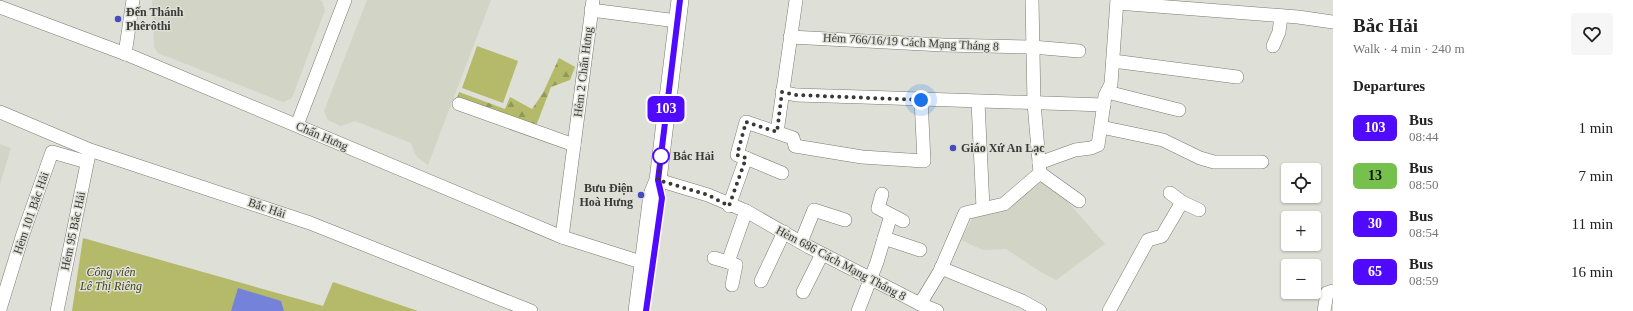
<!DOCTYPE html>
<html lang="en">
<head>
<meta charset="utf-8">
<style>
	body { margin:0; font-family:"Times New Roman",serif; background:#f6f6f6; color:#222; height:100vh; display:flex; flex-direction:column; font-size:15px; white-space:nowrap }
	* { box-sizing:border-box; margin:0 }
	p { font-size:13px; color:#767676 }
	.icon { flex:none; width:22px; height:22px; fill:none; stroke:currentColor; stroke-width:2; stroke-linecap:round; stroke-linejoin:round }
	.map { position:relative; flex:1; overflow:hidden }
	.details { display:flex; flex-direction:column; background:#fff; width:300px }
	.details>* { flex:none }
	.badge { padding:0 8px; border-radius:6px; font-size:14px; line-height:26px }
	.tools { position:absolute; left:1281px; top:163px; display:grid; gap:8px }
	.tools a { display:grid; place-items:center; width:40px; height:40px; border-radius:4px; background:#fff; box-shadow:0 1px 3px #0004; font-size:20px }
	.you { position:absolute; width:20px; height:20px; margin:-10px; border:3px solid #fff; border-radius:50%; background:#1a73e8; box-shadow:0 0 0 6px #1a73e833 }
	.map>.badge { position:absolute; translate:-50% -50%; box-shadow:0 0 0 2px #fff }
	h2 { padding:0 20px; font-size:15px; line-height:36px }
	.round { display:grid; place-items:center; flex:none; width:42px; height:42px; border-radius:4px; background:#f6f6f6 }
	.headline { display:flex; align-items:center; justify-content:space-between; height:68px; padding:0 20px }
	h1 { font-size:19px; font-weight:800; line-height:30px }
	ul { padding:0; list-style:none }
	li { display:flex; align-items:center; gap:12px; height:48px; padding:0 20px }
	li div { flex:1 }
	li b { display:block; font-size:15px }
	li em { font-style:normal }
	li .badge { min-width:44px; font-weight:700; text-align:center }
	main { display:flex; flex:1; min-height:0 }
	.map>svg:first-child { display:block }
</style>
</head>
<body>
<main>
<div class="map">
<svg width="1333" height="311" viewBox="0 0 1333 311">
	<defs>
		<pattern id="forest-firs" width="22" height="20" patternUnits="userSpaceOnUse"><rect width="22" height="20" fill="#b4ba69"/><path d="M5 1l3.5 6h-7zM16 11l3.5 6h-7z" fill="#939857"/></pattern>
	</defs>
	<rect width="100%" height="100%" fill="#dedfd7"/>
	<g fill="#d2d4c5">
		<polygon points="152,0 320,0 322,1 325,10 292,98 283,102 158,53 154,47"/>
		<polygon points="367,0 491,0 428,165 416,156 411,143 355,121 341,126 328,120 324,111"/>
		<polygon points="0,144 11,148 0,184"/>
		<polygon points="1044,175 1105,244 1056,280 1041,272 1006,249 983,250 961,240 972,219 986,212"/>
	</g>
	<polygon fill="url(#forest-firs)" points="559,58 575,67 570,80 551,87 536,126 457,98 459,92 505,109 510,97 532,109 543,93"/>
	<g fill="#b4ba69">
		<polygon points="477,46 518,61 503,103 462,88"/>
		<polygon points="83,238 323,306 333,282 418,311 72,311"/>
	</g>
	<polygon fill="#7483d9" points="238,288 281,301 284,311 231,311"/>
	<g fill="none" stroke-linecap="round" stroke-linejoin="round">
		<g stroke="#797a72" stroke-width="14">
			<g id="minor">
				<polyline points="1117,3 1298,17 1333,22"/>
				<polyline points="0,7 131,56 562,237 644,263"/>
				<polyline points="591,10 677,21"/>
				<polyline points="790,37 943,45 1032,47 1079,51"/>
				<polyline points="1273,46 1279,32 1281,16"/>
				<polyline points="125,54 133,0"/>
				<polyline points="1113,61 1237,77"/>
				<polyline points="782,92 796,95 862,97 1104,105"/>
				<polyline points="1107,92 1179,110"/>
				<polyline points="978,102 983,208"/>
				<polyline points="459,104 574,145"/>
				<polyline points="0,112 90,150 310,223 531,311"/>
				<polyline points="297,125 345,0"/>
				<polyline points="1101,127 1163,140 1200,158 1214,162 1262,162"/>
				<polyline points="777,132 796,0"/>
				<polyline points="746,158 782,173"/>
				<polyline points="1039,163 1075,150 1091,148 1098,145 1105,96 1111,84 1117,0"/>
				<polyline points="1040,173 1079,201"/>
				<polyline points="658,180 708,195 746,211 809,247 920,304 940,271 965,213 1004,204 1040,173 1034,103 1032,0"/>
				<polyline points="882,194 878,208 903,221"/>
				<polyline points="1182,202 1199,210"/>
				<polyline points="729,206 746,158 737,155 746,122 793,138 795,146 862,157 924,161 921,99"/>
				<polyline points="562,237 593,0"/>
				<polyline points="884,238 920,250"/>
				<polyline points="801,242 814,210 845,220"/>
				<polyline points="714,258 728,262 746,211"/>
				<polyline points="728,262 736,265 732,285"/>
				<polyline points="941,268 1022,301 1040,311"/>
				<polyline points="761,281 784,232"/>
				<polyline points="803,292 822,254"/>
				<polyline points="920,304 937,311"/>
				<polyline points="0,309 23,234 52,152 87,162"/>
				<polyline points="57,311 89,154"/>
				<polyline points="858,311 877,262 891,215"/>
				<polyline points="1109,311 1148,240 1162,236 1182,202 1170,193"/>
				<polyline points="1324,311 1327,293 1333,291"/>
			</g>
		</g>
		<g stroke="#797a72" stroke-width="18">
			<polyline id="major" points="637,311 652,195 658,180 680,0"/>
		</g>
		<use href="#minor" stroke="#fff" stroke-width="13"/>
		<use href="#major" stroke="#fff" stroke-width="17"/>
	</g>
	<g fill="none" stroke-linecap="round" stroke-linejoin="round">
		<g stroke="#fff" stroke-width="9">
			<polyline id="line" points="646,311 662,198 658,180 680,0"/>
		</g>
		<use href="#line" stroke="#4f0aff" stroke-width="6"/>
		<polyline stroke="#393a36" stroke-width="4" stroke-dasharray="0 7.2" points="661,156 661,153 658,180 708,195 729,206 746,158 737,155 746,122 777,132 782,92 796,95 921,100"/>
	</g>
	<g fill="#444bc0" stroke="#dedfd7" stroke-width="1.5">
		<circle cx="118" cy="19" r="4"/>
		<circle cx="953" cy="148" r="4"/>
		<circle cx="641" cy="195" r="4"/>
	</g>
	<circle fill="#fff" stroke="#4f0aff" stroke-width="2" cx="661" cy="156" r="8"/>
	<g text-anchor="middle" stroke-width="3" stroke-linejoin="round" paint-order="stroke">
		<g font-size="12" font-weight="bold" fill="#393a36" stroke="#dedfd7" text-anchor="start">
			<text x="126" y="16">Đến Thánh<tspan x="126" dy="14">Phêrôthi</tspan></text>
			<text x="961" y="152">Giáo Xứ An Lạc</text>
			<text x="633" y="192" text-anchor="end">Bưu Điện<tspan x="633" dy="14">Hoà Hưng</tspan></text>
		</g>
		<g font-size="12" fill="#393a36" stroke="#dedfd7">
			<text transform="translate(911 42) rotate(3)" y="4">Hẻm 766/16/19 Cách Mạng Tháng 8</text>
			<text transform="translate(583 72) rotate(-83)" y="4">Hẻm 2 Chấn Hưng</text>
			<text transform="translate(322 136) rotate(23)" y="4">Chấn Hưng</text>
			<text transform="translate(267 208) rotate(19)" y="4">Bắc Hải</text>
			<text transform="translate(31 213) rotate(-71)" y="4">Hẻm 101 Bắc Hải</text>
			<text transform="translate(73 231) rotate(-78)" y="4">Hẻm 95 Bắc Hải</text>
			<text transform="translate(841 263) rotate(28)" y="4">Hẻm 686 Cách Mạng Tháng 8</text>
		</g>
		<g font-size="12" font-weight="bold" fill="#393a36" stroke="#dedfd7" text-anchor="start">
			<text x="673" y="160">Bắc Hải</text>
		</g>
		<g font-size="12" font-style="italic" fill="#424519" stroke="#dedfd7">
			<text x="111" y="276">Công viên<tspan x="111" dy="14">Lê Thị Riêng</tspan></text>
		</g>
	</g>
</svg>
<div class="tools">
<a><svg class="icon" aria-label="locate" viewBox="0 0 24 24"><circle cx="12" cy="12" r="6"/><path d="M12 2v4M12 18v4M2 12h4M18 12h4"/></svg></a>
<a>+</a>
<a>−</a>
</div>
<div class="you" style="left:921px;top:100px"></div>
<b class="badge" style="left:666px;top:109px;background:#4f0aff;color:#fff">103</b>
</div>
<section class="details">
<div class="headline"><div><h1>Bắc Hải</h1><p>Walk · 4 min · 240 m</p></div><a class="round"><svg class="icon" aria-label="heart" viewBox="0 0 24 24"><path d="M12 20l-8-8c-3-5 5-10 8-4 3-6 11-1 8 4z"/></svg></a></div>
<h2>Departures</h2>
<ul>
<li><span class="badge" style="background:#4f0aff;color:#fff">103</span><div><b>Bus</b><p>08:44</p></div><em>1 min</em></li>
<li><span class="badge" style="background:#76c04d;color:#111">13</span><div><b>Bus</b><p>08:50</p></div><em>7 min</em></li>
<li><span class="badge" style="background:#4f0aff;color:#fff">30</span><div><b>Bus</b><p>08:54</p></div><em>11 min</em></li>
<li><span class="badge" style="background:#4f0aff;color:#fff">65</span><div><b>Bus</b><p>08:59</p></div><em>16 min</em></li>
</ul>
</section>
</main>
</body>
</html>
